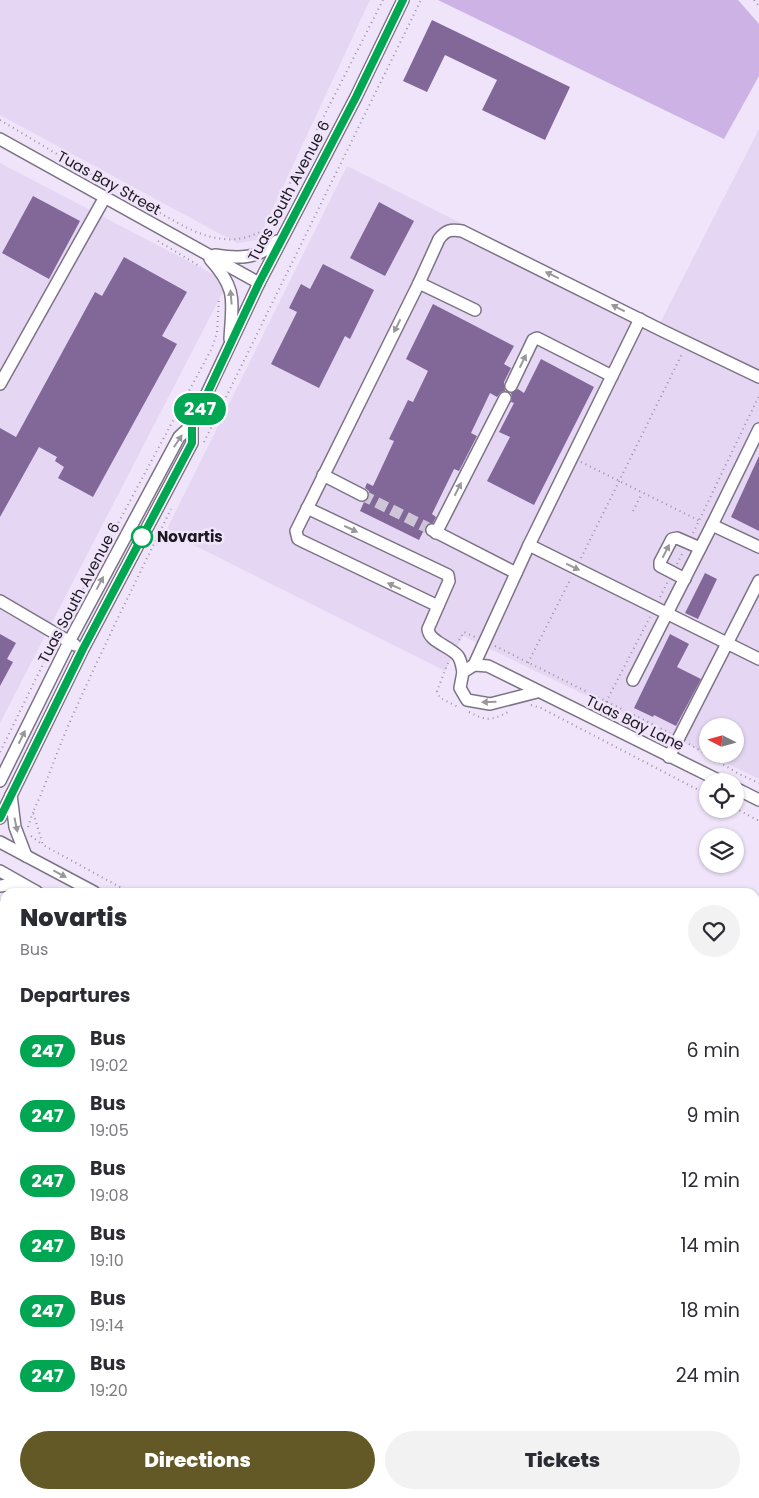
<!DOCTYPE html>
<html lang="en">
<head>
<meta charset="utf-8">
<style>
	body { margin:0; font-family:Poppins,sans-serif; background:#f2f2f3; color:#2b2b33; height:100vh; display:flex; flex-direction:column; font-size:19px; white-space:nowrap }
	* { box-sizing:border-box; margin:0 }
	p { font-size:16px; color:#7c7c81 }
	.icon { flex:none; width:28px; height:28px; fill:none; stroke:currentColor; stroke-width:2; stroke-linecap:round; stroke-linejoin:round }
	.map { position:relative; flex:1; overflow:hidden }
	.details { position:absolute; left:0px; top:888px; width:760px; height:611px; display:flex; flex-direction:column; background:#fff; border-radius:15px 15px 0 0; box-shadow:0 1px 4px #0004 }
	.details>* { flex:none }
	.badge { padding:0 10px; border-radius:16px; font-size:18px; line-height:32px }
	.needle { width:32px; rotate:276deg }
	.buttons { position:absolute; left:699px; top:718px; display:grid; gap:10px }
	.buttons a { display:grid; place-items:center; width:45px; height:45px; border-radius:50%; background:#fff; box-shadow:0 1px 4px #0004; font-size:25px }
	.map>.badge { position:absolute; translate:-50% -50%; box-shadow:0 0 0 2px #fff }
	h2 { padding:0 20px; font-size:19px; line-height:45px }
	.round { display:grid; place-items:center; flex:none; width:52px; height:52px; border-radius:26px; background:#f2f2f3 }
	.summary { display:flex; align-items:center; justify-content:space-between; height:85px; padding:0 20px }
	h1 { font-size:24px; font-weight:800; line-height:38px }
	.primary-button { display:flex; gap:10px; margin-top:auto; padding:10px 20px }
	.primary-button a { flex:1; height:58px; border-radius:30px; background:#635926; color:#fff; font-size:20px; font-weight:800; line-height:58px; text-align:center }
	.primary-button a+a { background:#f2f2f3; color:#2b2b33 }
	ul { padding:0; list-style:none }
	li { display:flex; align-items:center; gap:15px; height:65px; padding:0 20px }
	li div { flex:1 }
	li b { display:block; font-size:19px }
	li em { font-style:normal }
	li .badge { min-width:55px; font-weight:700; text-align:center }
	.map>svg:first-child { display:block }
</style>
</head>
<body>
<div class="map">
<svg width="759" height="1498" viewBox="0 0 759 1498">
	<rect width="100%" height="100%" fill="#efe4f9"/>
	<g fill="#e5d7f3" fill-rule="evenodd">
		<polygon points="0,0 370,0 258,240 237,243 0,115"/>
		<path d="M759 129V779L463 636 445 671 166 531 347 166 660 323ZM708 726H735V754H708Z"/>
		<polygon points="0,163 228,282 0,723"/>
		<polygon points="5,906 5,1494 94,1494 92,1498 0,1498 0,908"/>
		<polygon points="755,1304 759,1306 759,1498 619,1498 621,1494 755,1494"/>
	</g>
	<polygon fill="#cdb2e5" points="438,0 738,0 759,24 759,76 724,139"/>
	<g fill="#826799">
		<polygon points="432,20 570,87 545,140 482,110 497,80 445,55 427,92 403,81"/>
		<polygon points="33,196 80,221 49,279 2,253"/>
		<polygon points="379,202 414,221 385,276 350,258"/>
		<polygon points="124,257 187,292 162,336 177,344 93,497 58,478 64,467 55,461 57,457 39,447 0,517 0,428 16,437 95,292 102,296"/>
		<polygon points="323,264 374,290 350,339 345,336 319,388 271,364 297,312 289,308 301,284 310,289"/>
		<polygon points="433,304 514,346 504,364 511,368 504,382 505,391 501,392 497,397 490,393 471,433 477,436 459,471 454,469 432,514 436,517 433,523 426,526 425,532 423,532 419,540 360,511 364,502 369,498 369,491 365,488 367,483 373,486 394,441 389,439 408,400 413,402 428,371 406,359"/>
		<polygon points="541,359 594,387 534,505 487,481 510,437 499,432 514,403 511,402 512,397 511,393 518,389 524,393"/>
		<polygon points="759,456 759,531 731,517"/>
		<polygon points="705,573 717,579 698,619 685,613"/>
		<polygon points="0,634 16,643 7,659 13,662 0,686"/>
		<polygon points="670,634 689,644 677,667 701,679 676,726 654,715 653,717 634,708"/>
	</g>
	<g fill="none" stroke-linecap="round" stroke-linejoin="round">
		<polyline stroke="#cfc5d8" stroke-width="11" stroke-dasharray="11 5.5" stroke-linecap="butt" points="362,495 432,530"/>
		<g stroke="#7d7386" stroke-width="14">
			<g id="minor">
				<polyline points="0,139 259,283"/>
				<path d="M215 255C238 259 259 259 277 241"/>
				<path d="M210 259C238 290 232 301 230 339"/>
				<polyline points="419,283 475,310"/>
				<polyline points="0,384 105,197"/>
				<polyline points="511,386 533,340 537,338 612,376"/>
				<polyline points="323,475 362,495"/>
				<path d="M307 508 448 575 449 581 428 629C429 642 450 646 458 656 461 660 462 667 463 672"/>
				<polyline points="712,525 759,547"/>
				<polyline points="432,530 516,573"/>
				<polyline points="436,533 505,398"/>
				<polyline points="529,545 759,659"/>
				<polyline points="685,579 660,566 660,562 672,539 677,538 700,548"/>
				<polyline points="0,601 75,645"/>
				<path d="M438 606 304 542 298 539 296 531 419 283 439 239C446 230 451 229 462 231L663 331 759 377"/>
				<polyline points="474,665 529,545 640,319"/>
				<polyline points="633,680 712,525 759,429"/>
				<polyline points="537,692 490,704 467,700 460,688 463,672 474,665 488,666 720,781"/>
				<polyline points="669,757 759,581"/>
				<polyline points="0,781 69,642 179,437 192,425"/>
				<polyline points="735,788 759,800"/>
				<polyline points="11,795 15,827 26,856"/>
				<polyline points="0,818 83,649 192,443 192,425 259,283 356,97 403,0"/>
				<polyline points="0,842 94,892"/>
				<polyline points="0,871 37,892"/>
				<polyline points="0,886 20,883"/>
				<polyline points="0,1010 5,1009"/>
				<polyline points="0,1032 5,1031"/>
				<polyline points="755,1090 759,1082"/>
				<polyline points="755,1135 759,1127"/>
				<polyline points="755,1252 759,1254"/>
				<polyline points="755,1279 759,1280"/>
				<polyline points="755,1416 759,1418"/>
				<polyline points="39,1498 41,1494"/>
				<polyline points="213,1498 215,1494"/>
				<polyline points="324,1498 326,1494"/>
				<polyline points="517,1498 519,1494"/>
				<polyline points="548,1498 550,1494"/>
				<polyline points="578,1498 580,1494"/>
				<polyline points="619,1498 622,1494"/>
			</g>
		</g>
		<g stroke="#9a92a2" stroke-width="2" stroke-dasharray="1 4" stroke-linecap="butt">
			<polyline points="754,0 759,6"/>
			<path d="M0 120C50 150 100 180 151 208 174 220 197 237 224 239 239 241 254 236 267 228L383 0"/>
			<polyline points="158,241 201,267"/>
			<polyline points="204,442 421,0"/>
			<polyline points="581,462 700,521"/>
			<polyline points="633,511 642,493"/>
			<polyline points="693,533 759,396"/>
			<polyline points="581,558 682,354"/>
			<polyline points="677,564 683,552"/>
			<polyline points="660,597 668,581"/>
			<polyline points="64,624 212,348 217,333 219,298"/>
			<polyline points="459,640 464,632 475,637"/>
			<polyline points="495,646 670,733"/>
			<polyline points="448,663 437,691 440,698 458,707"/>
			<polyline points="528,663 571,578"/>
			<polyline points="606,702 650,617"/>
			<polyline points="531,705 541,708 708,795"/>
			<path d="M469 712C486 721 491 721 508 712"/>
			<polyline points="689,744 739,774 759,783"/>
			<polyline points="0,752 53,644"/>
			<polyline points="735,808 759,821"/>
			<polyline points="28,827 33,812"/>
			<polyline points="31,836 43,845"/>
			<path d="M129 892 43 845 33 812C47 783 56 753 69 724 101 651 136 581 171 509"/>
			<polyline points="0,900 5,903"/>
			<polyline points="0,917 5,915"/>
			<polyline points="755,1054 759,1046"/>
			<polyline points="755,1202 759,1192"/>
			<polyline points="755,1232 759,1234"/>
			<polyline points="755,1310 759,1311"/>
			<polyline points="534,1498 536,1494"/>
			<polyline points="604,1498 606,1494"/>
		</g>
		<use href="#minor" stroke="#fff" stroke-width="11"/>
	</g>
	<defs><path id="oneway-solid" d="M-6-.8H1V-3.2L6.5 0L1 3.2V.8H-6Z" transform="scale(1.25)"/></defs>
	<g fill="#99979b">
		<use href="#oneway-solid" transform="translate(552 275) rotate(-154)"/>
		<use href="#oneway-solid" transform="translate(231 297) rotate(-95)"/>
		<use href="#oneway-solid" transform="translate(618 308) rotate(-153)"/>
		<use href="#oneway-solid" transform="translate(397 326) rotate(117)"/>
		<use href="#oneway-solid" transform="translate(523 361) rotate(-64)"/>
		<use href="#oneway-solid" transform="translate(178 441) rotate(-56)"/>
		<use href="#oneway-solid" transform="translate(458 489) rotate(-63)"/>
		<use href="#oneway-solid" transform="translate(351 529) rotate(25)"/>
		<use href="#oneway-solid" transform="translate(666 551) rotate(-63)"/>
		<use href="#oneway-solid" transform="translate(573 567) rotate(26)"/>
		<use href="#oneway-solid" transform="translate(100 583) rotate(-62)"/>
		<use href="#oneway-solid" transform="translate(394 586) rotate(-155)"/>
		<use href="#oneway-solid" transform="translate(489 702) rotate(178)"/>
		<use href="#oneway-solid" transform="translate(22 737) rotate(-64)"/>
		<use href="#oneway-solid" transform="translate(16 825) rotate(78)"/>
		<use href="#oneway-solid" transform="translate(60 874) rotate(28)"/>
	</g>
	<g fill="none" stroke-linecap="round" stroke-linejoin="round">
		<g stroke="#fff" stroke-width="11">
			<polyline id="line" points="0,818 83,649 192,443 192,426 259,283 356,97 403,0"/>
		</g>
		<use href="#line" stroke="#00a651" stroke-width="8"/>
	</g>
	<circle fill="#fff" stroke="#00a651" stroke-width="2.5" cx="142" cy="537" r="10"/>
	<g text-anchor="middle" stroke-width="5" stroke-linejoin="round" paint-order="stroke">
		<g font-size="15" fill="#1c1820" stroke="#efe4f9">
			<text transform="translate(109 183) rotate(29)" y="5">Tuas Bay Street</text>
			<text transform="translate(289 191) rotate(-62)" y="5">Tuas South Avenue 6</text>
			<text transform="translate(79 593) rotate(-62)" y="5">Tuas South Avenue 6</text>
			<text transform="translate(635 723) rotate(26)" y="5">Tuas Bay Lane</text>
		</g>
		<g font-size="15" font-weight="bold" fill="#1c1820" stroke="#efe4f9" text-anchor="start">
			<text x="157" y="542">Novartis</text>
		</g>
	</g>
</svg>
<div class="buttons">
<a><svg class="needle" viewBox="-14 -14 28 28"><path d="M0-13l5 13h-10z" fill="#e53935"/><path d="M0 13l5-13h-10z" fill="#7c7c81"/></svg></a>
<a><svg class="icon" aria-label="locate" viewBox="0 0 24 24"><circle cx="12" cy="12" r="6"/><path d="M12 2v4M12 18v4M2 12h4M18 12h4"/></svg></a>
<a><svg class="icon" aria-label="layers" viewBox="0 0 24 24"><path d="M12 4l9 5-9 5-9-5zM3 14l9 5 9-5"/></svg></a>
</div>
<b class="badge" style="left:200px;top:409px;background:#00a651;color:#fff">247</b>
<section class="details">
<div class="summary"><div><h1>Novartis</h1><p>Bus</p></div><a class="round"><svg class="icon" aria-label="heart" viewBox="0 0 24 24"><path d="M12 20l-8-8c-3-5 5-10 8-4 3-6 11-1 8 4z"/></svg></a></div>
<h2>Departures</h2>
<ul>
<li><span class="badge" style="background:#00a651;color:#fff">247</span><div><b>Bus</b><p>19:02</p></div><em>6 min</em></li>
<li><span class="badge" style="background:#00a651;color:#fff">247</span><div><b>Bus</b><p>19:05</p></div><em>9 min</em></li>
<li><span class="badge" style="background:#00a651;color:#fff">247</span><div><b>Bus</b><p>19:08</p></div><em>12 min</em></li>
<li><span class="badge" style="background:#00a651;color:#fff">247</span><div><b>Bus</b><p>19:10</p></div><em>14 min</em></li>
<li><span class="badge" style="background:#00a651;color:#fff">247</span><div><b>Bus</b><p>19:14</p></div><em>18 min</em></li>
<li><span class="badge" style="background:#00a651;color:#fff">247</span><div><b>Bus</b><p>19:20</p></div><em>24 min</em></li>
</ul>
<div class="primary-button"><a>Directions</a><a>Tickets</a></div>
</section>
</div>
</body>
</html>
